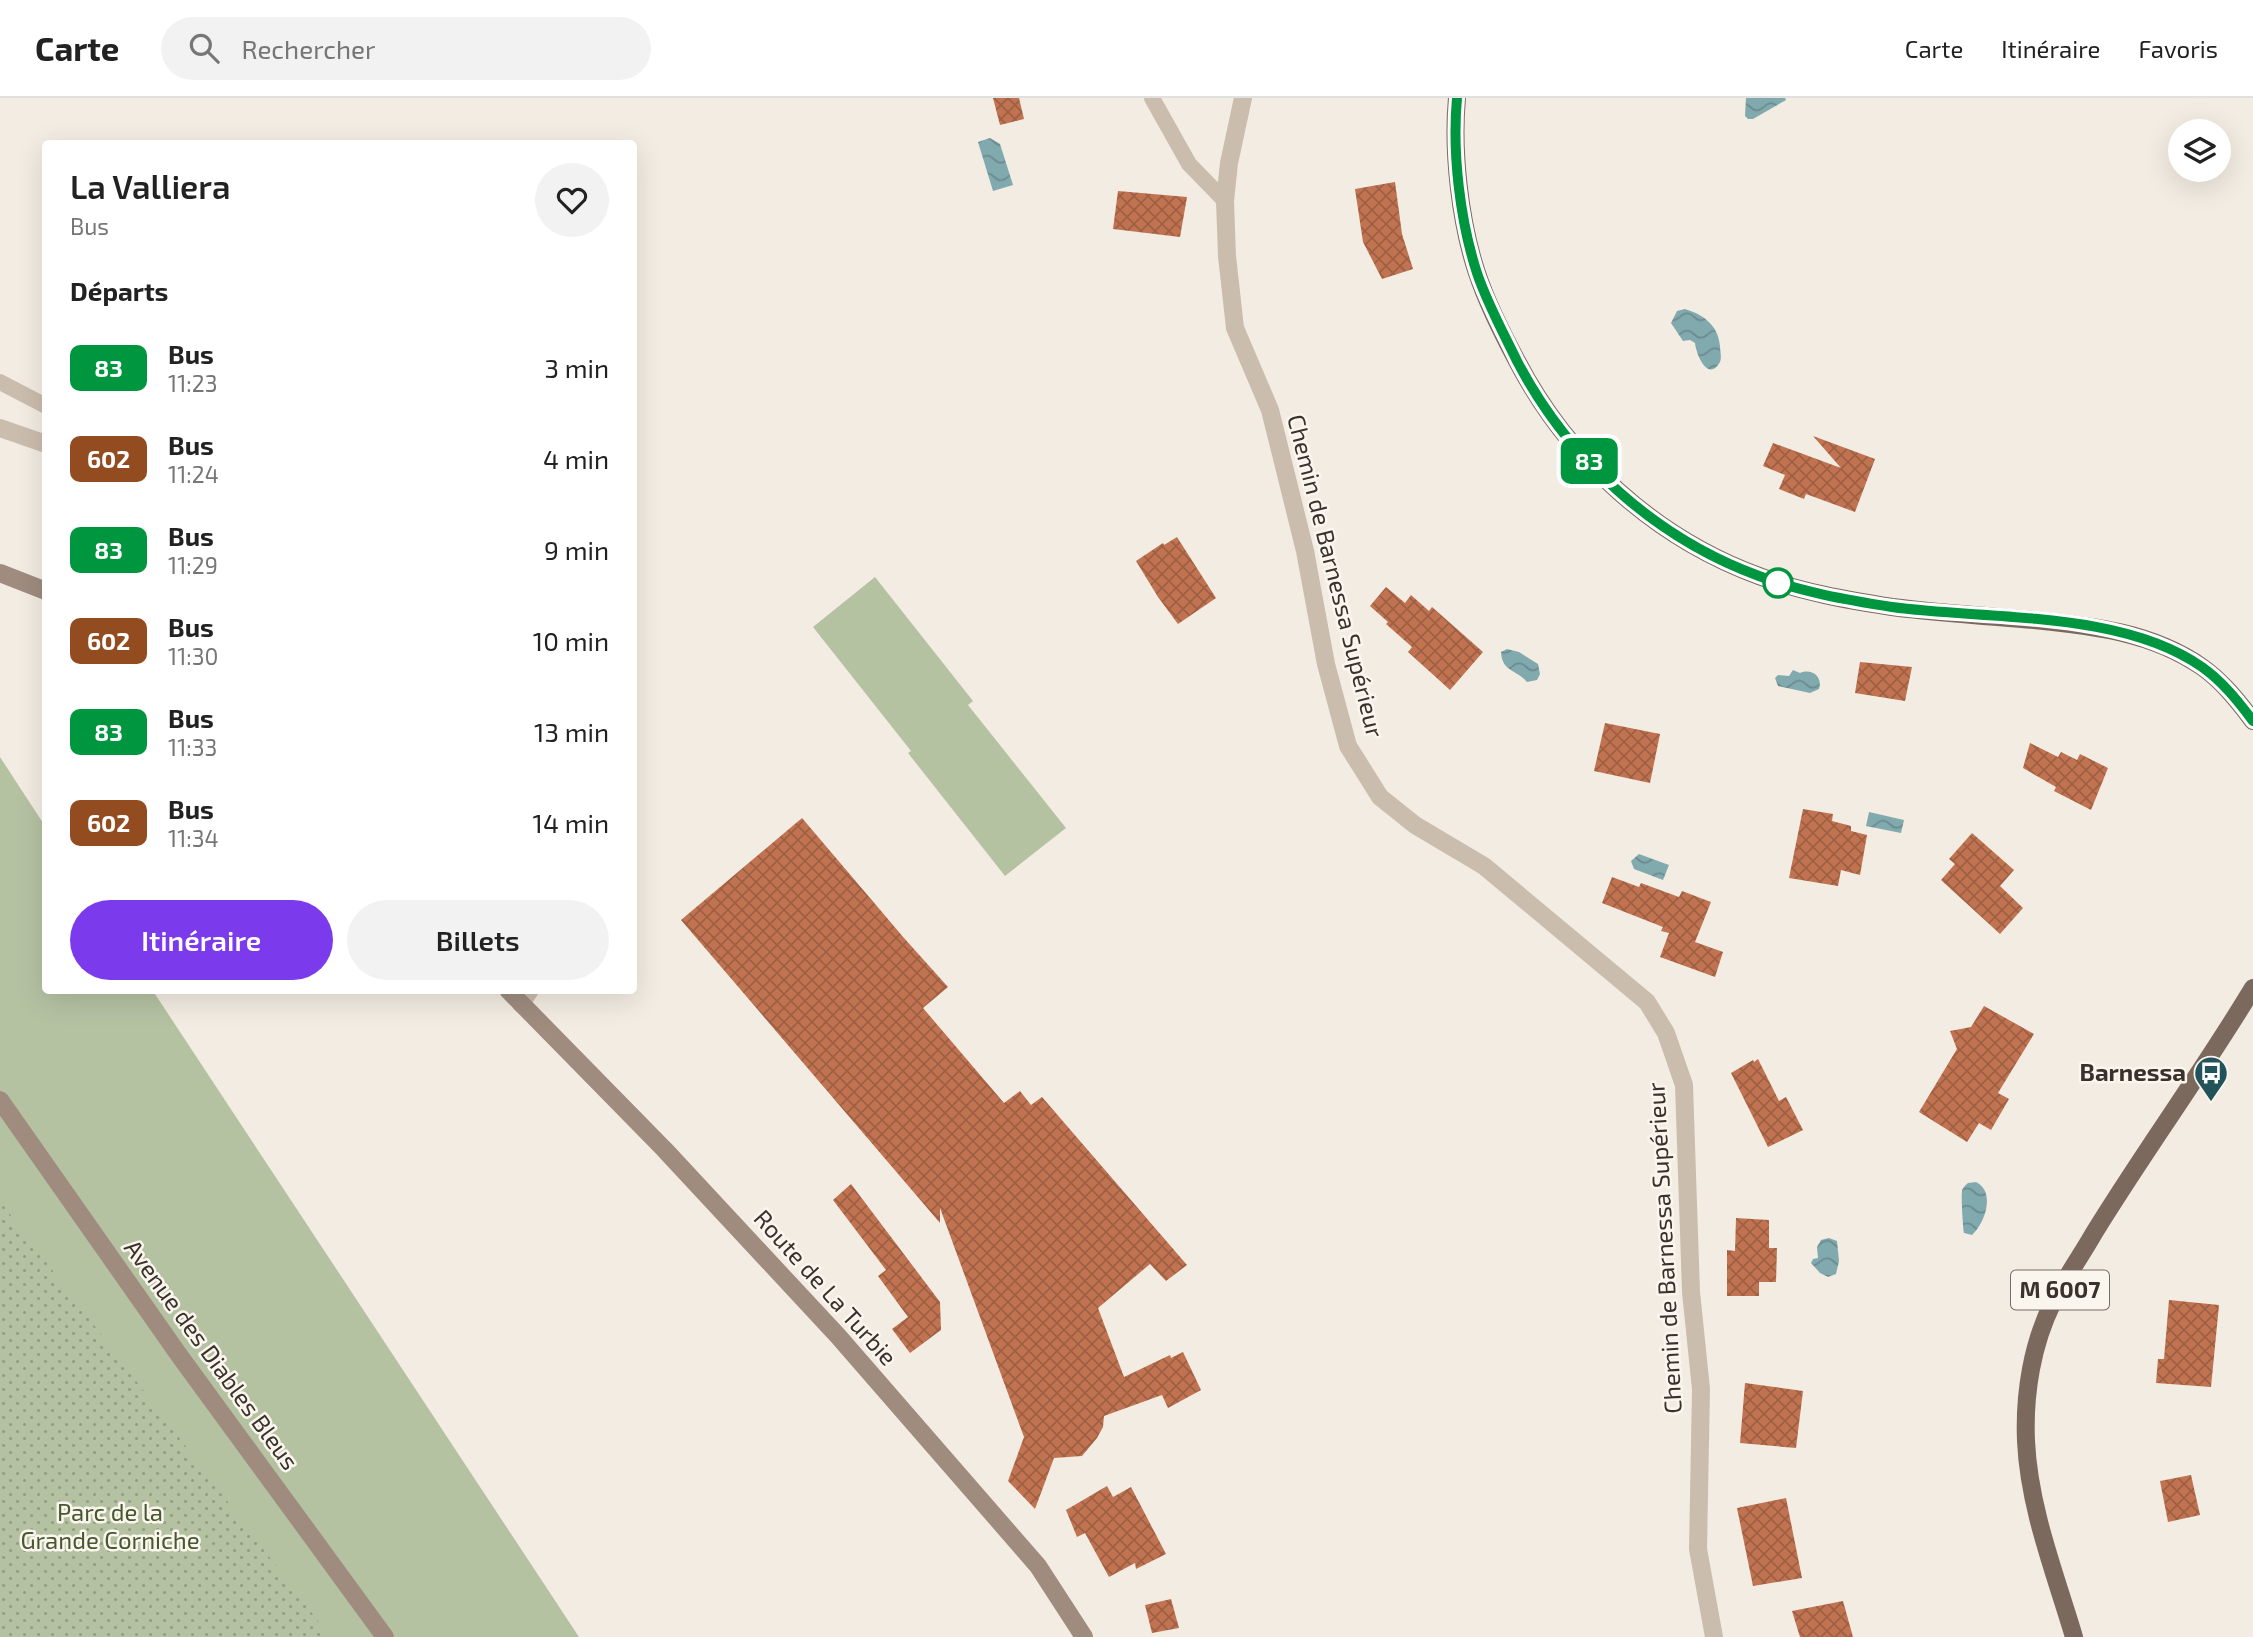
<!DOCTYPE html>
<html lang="fr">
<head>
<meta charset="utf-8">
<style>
	body { margin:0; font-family:"Exo 2",sans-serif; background:#f2f2f2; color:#222; height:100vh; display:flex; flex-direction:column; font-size:26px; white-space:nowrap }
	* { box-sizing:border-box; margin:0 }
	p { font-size:23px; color:#767676 }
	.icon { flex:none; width:38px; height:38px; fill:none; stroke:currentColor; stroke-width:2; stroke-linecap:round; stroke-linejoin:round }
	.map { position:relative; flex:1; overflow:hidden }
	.side { position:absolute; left:42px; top:42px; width:595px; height:854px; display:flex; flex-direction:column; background:#fff; border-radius:7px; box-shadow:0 7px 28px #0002 }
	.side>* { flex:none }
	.badge { padding:0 14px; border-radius:10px; font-size:24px; line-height:46px }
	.tools { position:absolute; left:2168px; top:21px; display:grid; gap:14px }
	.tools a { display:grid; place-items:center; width:63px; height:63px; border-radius:50%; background:#fff; box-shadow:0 7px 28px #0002; font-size:35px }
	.map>.badge { position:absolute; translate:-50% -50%; box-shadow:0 0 0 4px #fff }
	h2 { padding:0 28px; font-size:26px; line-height:63px }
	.round { display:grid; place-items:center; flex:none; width:74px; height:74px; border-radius:37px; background:#f2f2f2 }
	.headline { display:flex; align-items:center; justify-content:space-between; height:119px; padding:0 28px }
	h1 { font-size:33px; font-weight:600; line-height:52px }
	.action { display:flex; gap:14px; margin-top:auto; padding:14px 28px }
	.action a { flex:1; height:80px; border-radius:42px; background:#7c3aed; color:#fff; font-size:28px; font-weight:600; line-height:80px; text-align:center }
	.action a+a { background:#f2f2f2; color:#222 }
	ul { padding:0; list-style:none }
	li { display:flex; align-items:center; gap:21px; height:91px; padding:0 28px }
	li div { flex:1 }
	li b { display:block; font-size:26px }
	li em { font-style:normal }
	li .badge { min-width:77px; font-weight:700; text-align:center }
	header { display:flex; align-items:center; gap:42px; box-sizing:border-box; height:98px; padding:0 35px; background:#fff; border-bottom:2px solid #e0e0e0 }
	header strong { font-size:33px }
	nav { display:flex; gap:38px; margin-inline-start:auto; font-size:24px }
	.search { width:490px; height:63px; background:#f2f2f2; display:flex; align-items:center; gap:18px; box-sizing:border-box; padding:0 24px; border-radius:38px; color:#767676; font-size:26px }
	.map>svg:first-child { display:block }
</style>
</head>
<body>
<header>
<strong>Carte</strong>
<div class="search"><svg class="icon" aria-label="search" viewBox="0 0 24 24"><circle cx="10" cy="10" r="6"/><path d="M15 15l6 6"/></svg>Rechercher</div>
<nav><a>Carte</a><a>Itinéraire</a><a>Favoris</a></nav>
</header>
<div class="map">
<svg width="2253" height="1539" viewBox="0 0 2253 1539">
	<defs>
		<pattern id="park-dots" width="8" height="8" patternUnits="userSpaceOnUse" patternTransform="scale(1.75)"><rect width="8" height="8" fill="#b5c2a2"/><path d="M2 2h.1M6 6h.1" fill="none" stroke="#949e84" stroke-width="1.8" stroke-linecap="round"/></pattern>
		<pattern id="water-waves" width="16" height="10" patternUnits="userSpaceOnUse" patternTransform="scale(1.75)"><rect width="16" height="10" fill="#81aaaf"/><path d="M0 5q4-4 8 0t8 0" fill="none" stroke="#6b8b8f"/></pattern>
		<pattern id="building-cross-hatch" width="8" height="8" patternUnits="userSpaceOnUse" patternTransform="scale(1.75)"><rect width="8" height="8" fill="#c17351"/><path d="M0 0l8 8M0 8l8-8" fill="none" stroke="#9e5f43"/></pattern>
	</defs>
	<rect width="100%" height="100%" fill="#f3ece2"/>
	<g fill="#b5c2a2">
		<polygon points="875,479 973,603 968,607 1066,730 1005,778 908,655 911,653 813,529"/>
		<polygon points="0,659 45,728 46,892 153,893 579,1539 0,1539"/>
	</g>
	<polygon fill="url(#park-dots)" points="0,1103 330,1539 0,1539"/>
	<g fill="url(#water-waves)">
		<polygon points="1746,0 1785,0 1786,2 1753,21 1748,21 1745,18"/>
		<polygon points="990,40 1000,46 1013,87 993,93 978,44"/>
		<path d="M1685 211C1704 217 1718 227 1720 248 1720 253 1722 260 1720 264 1708 285 1696 256 1695 245L1690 242 1683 243 1671 225 1677 213Z"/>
		<path d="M1507 551 1519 554 1538 566 1540 576 1537 582 1527 584C1516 571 1502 574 1501 554Z"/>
		<path d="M1793 572 1800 575C1812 570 1823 579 1819 591L1810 595 1778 588 1775 580 1778 577 1789 578Z"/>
		<polygon points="1869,714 1904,722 1901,735 1866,728"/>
		<polygon points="1639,756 1669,767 1663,782 1634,771 1631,763"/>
		<path d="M1976 1084C1996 1094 1985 1125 1972 1137L1964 1135C1963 1131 1961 1098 1962 1094 1962 1090 1965 1088 1968 1085Z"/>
		<polygon points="1829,1140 1837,1143 1839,1163 1836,1176 1828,1179 1820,1175 1811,1165 1813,1161 1818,1160 1817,1149 1821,1142"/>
	</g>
	<g fill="url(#building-cross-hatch)">
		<polygon points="993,0 1019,0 1024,21 1000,27"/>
		<polygon points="1395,84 1402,136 1413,171 1382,181 1363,144 1355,91"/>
		<polygon points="1118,93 1187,99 1180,139 1113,131"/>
		<polygon points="1813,338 1875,361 1855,414 1806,396 1804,401 1779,391 1785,377 1763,368 1773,345 1841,370"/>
		<polygon points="1177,439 1216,500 1178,526 1158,499 1136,463 1163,445 1164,447"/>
		<polygon points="1386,489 1405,505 1411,497 1429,513 1432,509 1483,554 1450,592 1408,554 1412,549 1386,526 1388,524 1370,508"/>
		<polygon points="1860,564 1912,569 1905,603 1855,595"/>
		<polygon points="1605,625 1660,636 1650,685 1594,673"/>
		<polygon points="2030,645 2058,659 2061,654 2077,662 2080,656 2108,670 2091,712 2054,693 2056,689 2023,670"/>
		<polygon points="1803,711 1833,716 1832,723 1851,728 1851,733 1867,737 1860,777 1841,772 1838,788 1789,780"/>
		<polygon points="802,720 904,840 948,889 923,910 1004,1005 1020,993 1031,1007 1042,999 1187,1167 1166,1183 1150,1166 1098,1210 1124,1279 1170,1257 1171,1260 1183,1254 1201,1292 1168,1310 1162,1297 1104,1318 1103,1329 1097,1340 1082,1358 1054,1360 1035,1411 1008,1383 1024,1339 940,1110 940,1125 681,822"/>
		<polygon points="1972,735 2014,772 2000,788 2023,810 2000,836 1941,782 1955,766 1949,761"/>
		<polygon points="1612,779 1639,789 1641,785 1679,799 1682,793 1711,804 1695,844 1723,854 1715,879 1660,859 1669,835 1661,833 1663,829 1602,805"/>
		<polygon points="1984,908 2034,936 1998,995 2009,1001 1991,1032 1979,1025 1967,1044 1919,1014 1957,951 1950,933 1971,929"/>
		<polygon points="1758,961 1779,1003 1786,999 1803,1032 1768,1049 1731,975 1753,962 1754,964"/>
		<polygon points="851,1086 940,1204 941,1232 910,1255 892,1231 908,1219 878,1178 886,1172 833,1102"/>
		<polygon points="1736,1120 1769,1122 1769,1150 1777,1150 1776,1184 1759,1184 1759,1198 1727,1198 1727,1152 1735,1153"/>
		<polygon points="2169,1202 2219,1207 2211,1289 2156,1285 2158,1261 2164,1261"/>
		<polygon points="1745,1285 1803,1293 1796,1350 1740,1345"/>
		<polygon points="2191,1377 2200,1417 2168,1424 2160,1383"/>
		<polygon points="1107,1388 1113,1399 1131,1389 1166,1456 1136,1471 1135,1465 1109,1479 1085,1435 1077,1439 1066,1412"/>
		<polygon points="1786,1400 1802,1480 1753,1488 1737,1410"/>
		<polygon points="1171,1501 1179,1530 1152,1535 1145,1507"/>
		<polygon points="1843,1503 1853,1539 1800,1539 1792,1513"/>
	</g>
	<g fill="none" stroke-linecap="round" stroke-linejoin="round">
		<g stroke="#cbbdae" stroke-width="16">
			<polyline points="1152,0 1189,66 1225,103"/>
			<polyline points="0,284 46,308"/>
		</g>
		<g stroke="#cbbdae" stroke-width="18">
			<polyline points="1243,0 1229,65 1225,103 1227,158 1235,230 1270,312 1305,453 1326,566 1348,648 1380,699 1415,727 1484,768 1647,904 1666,935 1684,987 1691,1194 1701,1291 1698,1451 1714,1539"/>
			<polyline points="0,330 46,346"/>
			<polyline points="521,906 530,892"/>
		</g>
		<g stroke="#9f8c7f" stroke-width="18">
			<polyline points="0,475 46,493"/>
			<polyline points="508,892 664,1051 838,1238 1038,1468 1084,1539"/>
			<polyline points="0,1002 179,1257 385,1539"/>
		</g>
		<g stroke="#7b695e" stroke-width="18">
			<path d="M1457 0C1452 53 1460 124 1477 175 1487 205 1502 235 1517 263 1568 361 1655 440 1759 478 1801 494 1847 502 1892 509 1939 515 1987 518 2034 522 2093 528 2152 534 2202 569 2222 583 2238 603 2253 623"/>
			<path d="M2074 1539C2055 1475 2029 1410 2026 1343 2024 1296 2032 1246 2053 1204 2065 1180 2081 1158 2094 1135 2145 1052 2203 973 2253 890"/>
		</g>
	</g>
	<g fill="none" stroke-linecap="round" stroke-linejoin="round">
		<g stroke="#fff" stroke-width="16">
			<path id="line" d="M1457 0C1452 55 1460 123 1477 175 1487 205 1503 234 1517 263 1568 361 1655 440 1759 478 1801 494 1847 502 1892 509 1988 522 2121 512 2202 569 2222 583 2238 603 2253 623"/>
		</g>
		<use href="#line" stroke="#009640" stroke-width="10"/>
	</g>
	<defs>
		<g id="bus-pin" transform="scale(1.75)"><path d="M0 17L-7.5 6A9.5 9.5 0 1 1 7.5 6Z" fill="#22535a" stroke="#faf6ee"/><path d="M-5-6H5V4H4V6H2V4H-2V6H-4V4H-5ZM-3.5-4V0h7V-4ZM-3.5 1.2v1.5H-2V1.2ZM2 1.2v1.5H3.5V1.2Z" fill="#fff"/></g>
	</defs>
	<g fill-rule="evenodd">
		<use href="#bus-pin" x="2211" y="975"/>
	</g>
	<circle fill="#fff" stroke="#009640" stroke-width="3.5" cx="1778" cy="485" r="14"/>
	<g text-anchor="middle" stroke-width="5" stroke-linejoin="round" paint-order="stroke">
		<rect fill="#faf6ee" stroke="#746c66" stroke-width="2" x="2011" y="1172.5" width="98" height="39" rx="5"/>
		<g font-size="23" font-weight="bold" fill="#3a312c">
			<text x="2060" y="1200">M 6007</text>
		</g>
		<g font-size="24" fill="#3a312c" stroke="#faf6ee">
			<text transform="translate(1335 478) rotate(76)" y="8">Chemin de Barnessa Supérieur</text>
			<text transform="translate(1665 1150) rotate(-93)" y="8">Chemin de Barnessa Supérieur</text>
			<text transform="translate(825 1190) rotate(48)" y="8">Route de La Turbie</text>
			<text transform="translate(211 1257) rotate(54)" y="8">Avenue des Diables Bleus</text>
		</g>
		<g font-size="24" font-weight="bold" fill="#3a312c" stroke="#faf6ee" text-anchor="end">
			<text x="2186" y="983">Barnessa</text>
		</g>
		<g font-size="24" fill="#475730" stroke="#faf6ee">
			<text x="110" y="1423">Parc de la<tspan x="110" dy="28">Grande Corniche</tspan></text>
		</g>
	</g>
</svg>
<div class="tools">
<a><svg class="icon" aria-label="layers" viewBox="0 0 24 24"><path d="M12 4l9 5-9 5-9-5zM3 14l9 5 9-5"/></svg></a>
</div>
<b class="badge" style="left:1589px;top:363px;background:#009640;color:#fff">83</b>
<section class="side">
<div class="headline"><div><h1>La Valliera</h1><p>Bus</p></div><a class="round"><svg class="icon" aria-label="heart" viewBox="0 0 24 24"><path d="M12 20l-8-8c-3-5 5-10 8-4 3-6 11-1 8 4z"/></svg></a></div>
<h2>Départs</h2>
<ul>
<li><span class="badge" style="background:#009640;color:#fff">83</span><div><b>Bus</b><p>11:23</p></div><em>3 min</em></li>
<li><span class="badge" style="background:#934c1f;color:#fff">602</span><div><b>Bus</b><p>11:24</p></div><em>4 min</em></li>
<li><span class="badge" style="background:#009640;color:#fff">83</span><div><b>Bus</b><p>11:29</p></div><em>9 min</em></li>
<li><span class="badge" style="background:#934c1f;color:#fff">602</span><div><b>Bus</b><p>11:30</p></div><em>10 min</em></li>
<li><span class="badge" style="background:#009640;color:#fff">83</span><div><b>Bus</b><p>11:33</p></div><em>13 min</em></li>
<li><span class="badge" style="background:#934c1f;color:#fff">602</span><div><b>Bus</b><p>11:34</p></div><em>14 min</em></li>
</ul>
<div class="action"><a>Itinéraire</a><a>Billets</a></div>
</section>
</div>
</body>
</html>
